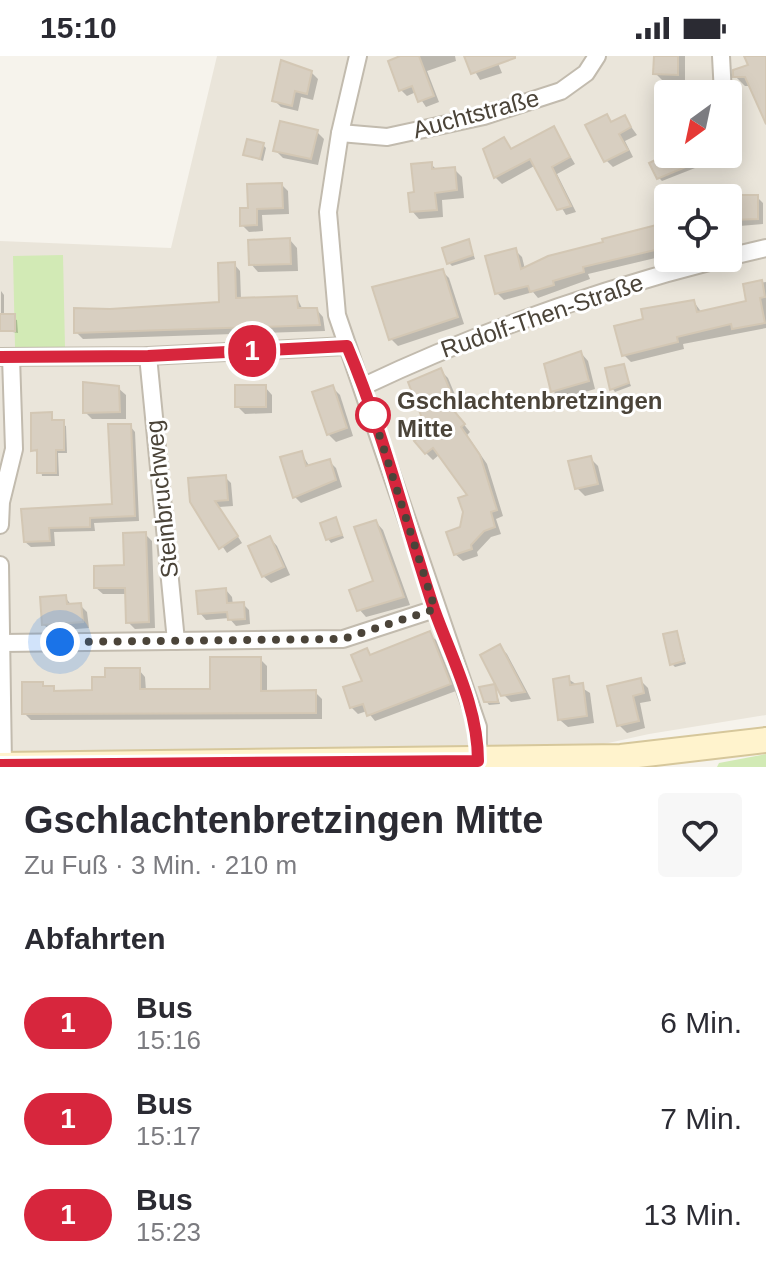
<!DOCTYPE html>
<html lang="de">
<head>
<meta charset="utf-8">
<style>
	body { margin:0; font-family:Helvetica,sans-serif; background:#f7f7f7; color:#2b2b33; height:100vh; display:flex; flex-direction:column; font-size:30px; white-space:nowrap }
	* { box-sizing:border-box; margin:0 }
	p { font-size:26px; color:#7c7c81 }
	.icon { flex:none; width:44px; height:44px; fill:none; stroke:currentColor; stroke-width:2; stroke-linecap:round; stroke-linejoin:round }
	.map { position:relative; height:711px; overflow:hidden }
	.details { display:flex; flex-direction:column; background:#fff; flex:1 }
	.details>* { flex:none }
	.badge { padding:0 16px; border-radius:26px; font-size:28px; line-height:52px }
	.needle { width:52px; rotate:213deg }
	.fabs { position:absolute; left:654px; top:24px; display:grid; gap:16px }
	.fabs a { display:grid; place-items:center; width:88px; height:88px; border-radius:8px; background:#fff; box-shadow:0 4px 20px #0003; font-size:40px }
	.you { position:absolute; width:40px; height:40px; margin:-20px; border:6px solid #fff; border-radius:50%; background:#1a73e8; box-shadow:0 0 0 12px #1a73e833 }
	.map>.badge { position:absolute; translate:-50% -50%; box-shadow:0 0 0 4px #fff }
	h2 { padding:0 24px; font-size:30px; line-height:72px }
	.round { display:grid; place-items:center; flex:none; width:84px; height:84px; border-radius:8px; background:#f7f7f7 }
	.summary { display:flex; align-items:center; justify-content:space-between; height:136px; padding:0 24px }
	h1 { font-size:38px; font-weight:600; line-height:60px }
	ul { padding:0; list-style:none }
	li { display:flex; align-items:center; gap:24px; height:96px; padding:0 24px }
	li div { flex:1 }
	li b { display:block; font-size:30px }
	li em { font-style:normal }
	li .badge { min-width:88px; font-weight:700; text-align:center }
	.status { display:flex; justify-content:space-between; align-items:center; height:56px; padding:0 40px; background:#fff; direction:ltr }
	.status svg { height:22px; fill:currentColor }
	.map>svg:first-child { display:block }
</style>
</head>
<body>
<div class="status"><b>15:10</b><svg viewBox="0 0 49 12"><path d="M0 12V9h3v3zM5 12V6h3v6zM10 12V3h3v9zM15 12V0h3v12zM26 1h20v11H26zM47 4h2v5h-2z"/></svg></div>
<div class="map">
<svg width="766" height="711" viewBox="0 0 766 711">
	<rect width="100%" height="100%" fill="#f6f3ec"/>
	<path fill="#eae5da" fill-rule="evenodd" d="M217 0H766V659L649 678 500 711H0V185L171 192ZM668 38H728V98H668ZM668 142H728V202H668Z"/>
	<g fill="#d2eab5">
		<polygon points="63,199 65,291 15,291 13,200"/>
		<polygon points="766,698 766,711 717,711 719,707"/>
	</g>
	<g fill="#0003">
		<polygon points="406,0 455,0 456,5 427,15 439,46 426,51 416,36 407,40 401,34"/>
		<polygon points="466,0 495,0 502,17 480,24"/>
		<polygon points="656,0 685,0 685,26 663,25 655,17"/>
		<polygon points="746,0 766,0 766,69 750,30 745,30 735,20 750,10"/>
		<polygon points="311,16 318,23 313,44 301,41 298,55 281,51 274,44"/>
		<polygon points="668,56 668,81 658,61"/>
		<polygon points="606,60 613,67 624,61 637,79 625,85 633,101 613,111 606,104"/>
		<polygon points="554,73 575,108 557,118 576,156 566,159 536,109 502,128 495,121 504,84 513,94"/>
		<polygon points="317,76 324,83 318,109 283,102 275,94"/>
		<polygon points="263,89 266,92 263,105 246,99"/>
		<polygon points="671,98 688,98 695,112 662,125 659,122"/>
		<polygon points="431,108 437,114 454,113 462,121 464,142 442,144 443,161 419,163 412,155"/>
		<polygon points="282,129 288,135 289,158 262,159 263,175 249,176 242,169 250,154"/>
		<polygon points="718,141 757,141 763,147 763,168 728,171 728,142"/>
		<polygon points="668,167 668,199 588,218 590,223 538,242 533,236 504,244 497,237 515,194 522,201 525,213"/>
		<polygon points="290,184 297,192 298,215 258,216 251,208"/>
		<polygon points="469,185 475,203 452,210 449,207"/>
		<polygon points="234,208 240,215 241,243 297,242 303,254 317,254 323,261 325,275 83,283 76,276 110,255 221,248"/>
		<polygon points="442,215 449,222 464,268 398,290 391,283"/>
		<polygon points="766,226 766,272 683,288 684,293 631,306 624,299 646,264 694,246 702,257 749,247 746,229"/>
		<polygon points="1,235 4,239 4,260 17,264 18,277 1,274"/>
		<polygon points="581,297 588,305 595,333 561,343 553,335"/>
		<polygon points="623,310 631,330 615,336 612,332"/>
		<polygon points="441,315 448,322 458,346 449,350 470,376 467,379 487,408 503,460 496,463 501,478 491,481 477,496 478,500 463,505 455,498 470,440 440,398 433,404 426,397"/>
		<polygon points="85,328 118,332 126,339 126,363 92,363 85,356"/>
		<polygon points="265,331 272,339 272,357 245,358 237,350"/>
		<polygon points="332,331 340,339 353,380 336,386 328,378"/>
		<polygon points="51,358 54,366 66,370 67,397 58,397 59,420 42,420 39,397 33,394"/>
		<polygon points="130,370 135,376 139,465 94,467 95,475 54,476 55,490 31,491 25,486 24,455 114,449"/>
		<polygon points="301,397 310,411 329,405 336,412 342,431 301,447 295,441"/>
		<polygon points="590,402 598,410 604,435 585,440 577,432"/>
		<polygon points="225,421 231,427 233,450 219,451 242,487 227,497 192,446"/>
		<polygon points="336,464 344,482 331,487 328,483"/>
		<polygon points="376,466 383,474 410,549 366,561 359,553 376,526"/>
		<polygon points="145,478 152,485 155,572 135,573 128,566 128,538 103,538 96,532 126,511"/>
		<polygon points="270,482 277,490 290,519 271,527 263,520"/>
		<polygon points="226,534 232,541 233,549 243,548 249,554 250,568 236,570 229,562 206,564 200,557"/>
		<polygon points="65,541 72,550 80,549 87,556 89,572 51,575 44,569"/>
		<polygon points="677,577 686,608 675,611 672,608"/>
		<polygon points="429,578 436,584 456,635 375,665 367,655 358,658 351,651 365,626 366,595 372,600"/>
		<polygon points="500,591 507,598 531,643 511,646 503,638"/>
		<polygon points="260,603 267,610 267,637 315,636 322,643 322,663 31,664 24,657 42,628 58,636 94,636 107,623 139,614 145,621 146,635 212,635"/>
		<polygon points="568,623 590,637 594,667 568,671 560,664"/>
		<polygon points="640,624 648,632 651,645 640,647 645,672 627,677 619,669"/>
		<polygon points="494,630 500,648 489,649 486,645"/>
	</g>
	<g fill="#d8cfc1" stroke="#d3c7b4" stroke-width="2">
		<polygon points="400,0 419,0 434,40 418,46 412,30 399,35 388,5"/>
		<polygon points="464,0 515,0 515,2 471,18"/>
		<polygon points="654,0 678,0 678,19 653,18"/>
		<polygon points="744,0 766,0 766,68 745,21 733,21 733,14 748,9"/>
		<polygon points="281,4 312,15 307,38 295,35 292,50 272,45"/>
		<polygon points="607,58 611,66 625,59 631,71 619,78 628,94 604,106 585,69"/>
		<polygon points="280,65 318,74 311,103 273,95"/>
		<polygon points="554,70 570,101 552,111 571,150 557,154 530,103 494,122 483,93 504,81 511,93"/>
		<polygon points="247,83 264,87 260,103 243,99"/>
		<polygon points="668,98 688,98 693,108 657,123 649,107"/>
		<polygon points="432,106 432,113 455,111 457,134 435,137 437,154 410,156 408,137 414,136 411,108"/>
		<polygon points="282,127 283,152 257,153 257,169 240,170 240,152 248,152 247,128"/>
		<polygon points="730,139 758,139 758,163 730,164"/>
		<polygon points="668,166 668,191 583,211 584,216 553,225 554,229 530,236 528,230 495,238 485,200 516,192 521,213 548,200 603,186 602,183"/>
		<polygon points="290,182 291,208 249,209 248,184"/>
		<polygon points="469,183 473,199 447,208 442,192"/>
		<polygon points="235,206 236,242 297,240 298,252 317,252 320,269 74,277 74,252 110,253 219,246 218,207"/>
		<polygon points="443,213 458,261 389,284 372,231"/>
		<polygon points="762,224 765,241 760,242 765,267 732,273 731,268 677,281 678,286 622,300 614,270 643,263 641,253 694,244 697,256 746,245 743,228"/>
		<rect x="0" y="258" width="15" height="17"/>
		<polygon points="581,295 589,325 551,336 544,308"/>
		<polygon points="624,308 629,327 610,334 605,312"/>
		<polygon points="441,312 452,339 444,343 465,368 461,371 480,399 497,454 491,456 495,471 484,475 471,489 472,493 454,499 446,476 460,471 463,456 458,442 467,439 433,392 425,398 414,385 427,375 408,326"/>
		<polygon points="83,326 119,330 120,356 83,357"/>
		<rect x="235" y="329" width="31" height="22"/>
		<polygon points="333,329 347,372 327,379 312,336"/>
		<polygon points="52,356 52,364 64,364 64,394 56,394 56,417 37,417 37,394 31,395 31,357"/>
		<polygon points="108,368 131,368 135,460 90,462 90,471 49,472 50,485 24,486 21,453 112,448"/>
		<polygon points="302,395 306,410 330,403 336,424 293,442 280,401"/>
		<polygon points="591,400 598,428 575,433 568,405"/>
		<polygon points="226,419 228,444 215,445 238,480 219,493 190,446 188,422"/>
		<polygon points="336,461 342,479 326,484 320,467"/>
		<polygon points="376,464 404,541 357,555 349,534 373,525 354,471"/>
		<polygon points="146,476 149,566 126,567 125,532 94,532 94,510 124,509 123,477"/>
		<polygon points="270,480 284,511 262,521 248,490"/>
		<polygon points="226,532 227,547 244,546 245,563 228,564 227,556 198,558 196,535"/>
		<polygon points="66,539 67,548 81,547 83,566 42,569 40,541"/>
		<polygon points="430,575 451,628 367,660 363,648 350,652 343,631 362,625 351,599 367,592 370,599"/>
		<polygon points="677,575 684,605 670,609 663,578"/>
		<polygon points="500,588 525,636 501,640 480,599"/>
		<polygon points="210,601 261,601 261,635 316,634 316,657 22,658 22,626 43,626 43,630 54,630 54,635 92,634 92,621 105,621 105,612 140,612 140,633 210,633"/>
		<polygon points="569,620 570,629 583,627 587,660 558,664 553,623"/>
		<polygon points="641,622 644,637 633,640 639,665 617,670 607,630"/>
		<polygon points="495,628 498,646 484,646 479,631"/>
	</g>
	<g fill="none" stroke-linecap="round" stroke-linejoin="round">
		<g stroke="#c2bbae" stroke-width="20">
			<g id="street">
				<polyline points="358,0 340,77 328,156 337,259 478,671 478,711"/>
				<polyline points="721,0 723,38"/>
				<polyline points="340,77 387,81 484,60 561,35 586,17 597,0"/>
				<polyline points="728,201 766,192"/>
				<polyline points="148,300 176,585"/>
				<polyline points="0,301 148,300 347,290"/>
				<path d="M364 330C478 276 601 233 724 202"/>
				<polyline points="0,469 1,446 14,393 11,301"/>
				<polyline points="0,509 3,709"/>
				<polyline points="2,587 343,583 435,553"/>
			</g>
		</g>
		<g stroke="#d6c79b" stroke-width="28">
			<polyline id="secondary" points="0,709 621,701 766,684"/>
		</g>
		<use href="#street" stroke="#fff" stroke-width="16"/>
		<use href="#secondary" stroke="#fff3cd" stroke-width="24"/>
	</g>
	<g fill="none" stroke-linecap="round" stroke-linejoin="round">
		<g stroke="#fff" stroke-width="18">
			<path id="line" d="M0 301 148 300 347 290C383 375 405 465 434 553 452 603 478 651 478 705L0 709"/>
		</g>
		<use href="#line" stroke="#d7263d" stroke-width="12"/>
		<polyline stroke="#4b4439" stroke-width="8" stroke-dasharray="0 14.4" points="60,586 343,583 435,553 373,359"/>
	</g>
	<circle fill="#fff" stroke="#d7263d" stroke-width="4" cx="373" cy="359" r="16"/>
	<g text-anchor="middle" stroke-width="6" stroke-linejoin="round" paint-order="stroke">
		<g font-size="24" fill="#4b4439" stroke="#fff">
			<text transform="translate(476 58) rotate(-15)" y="8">Auchtstraße</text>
			<text transform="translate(542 260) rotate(-19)" y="8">Rudolf-Then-Straße</text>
			<text transform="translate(162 443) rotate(-96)" y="8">Steinbruchweg</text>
		</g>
		<g font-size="24" font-weight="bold" fill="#4b4439" stroke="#fff" text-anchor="start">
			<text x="397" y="353">Gschlachtenbretzingen<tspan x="397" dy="28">Mitte</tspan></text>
		</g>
	</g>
</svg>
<div class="fabs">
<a><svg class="needle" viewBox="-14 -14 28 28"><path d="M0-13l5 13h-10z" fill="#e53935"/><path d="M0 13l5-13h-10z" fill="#7c7c81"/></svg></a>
<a><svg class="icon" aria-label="locate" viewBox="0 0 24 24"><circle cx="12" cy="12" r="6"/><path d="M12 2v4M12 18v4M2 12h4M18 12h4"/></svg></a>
</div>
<div class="you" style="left:60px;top:586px"></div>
<b class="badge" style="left:252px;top:295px;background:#d7263d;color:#fff">1</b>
</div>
<section class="details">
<div class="summary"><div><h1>Gschlachtenbretzingen Mitte</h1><p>Zu Fuß · 3 Min. · 210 m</p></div><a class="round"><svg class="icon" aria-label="heart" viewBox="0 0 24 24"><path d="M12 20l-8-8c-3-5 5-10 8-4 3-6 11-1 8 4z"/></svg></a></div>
<h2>Abfahrten</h2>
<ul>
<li><span class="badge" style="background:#d7263d;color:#fff">1</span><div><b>Bus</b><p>15:16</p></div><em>6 Min.</em></li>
<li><span class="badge" style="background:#d7263d;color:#fff">1</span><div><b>Bus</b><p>15:17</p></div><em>7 Min.</em></li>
<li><span class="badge" style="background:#d7263d;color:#fff">1</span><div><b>Bus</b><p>15:23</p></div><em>13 Min.</em></li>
</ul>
</section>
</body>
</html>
